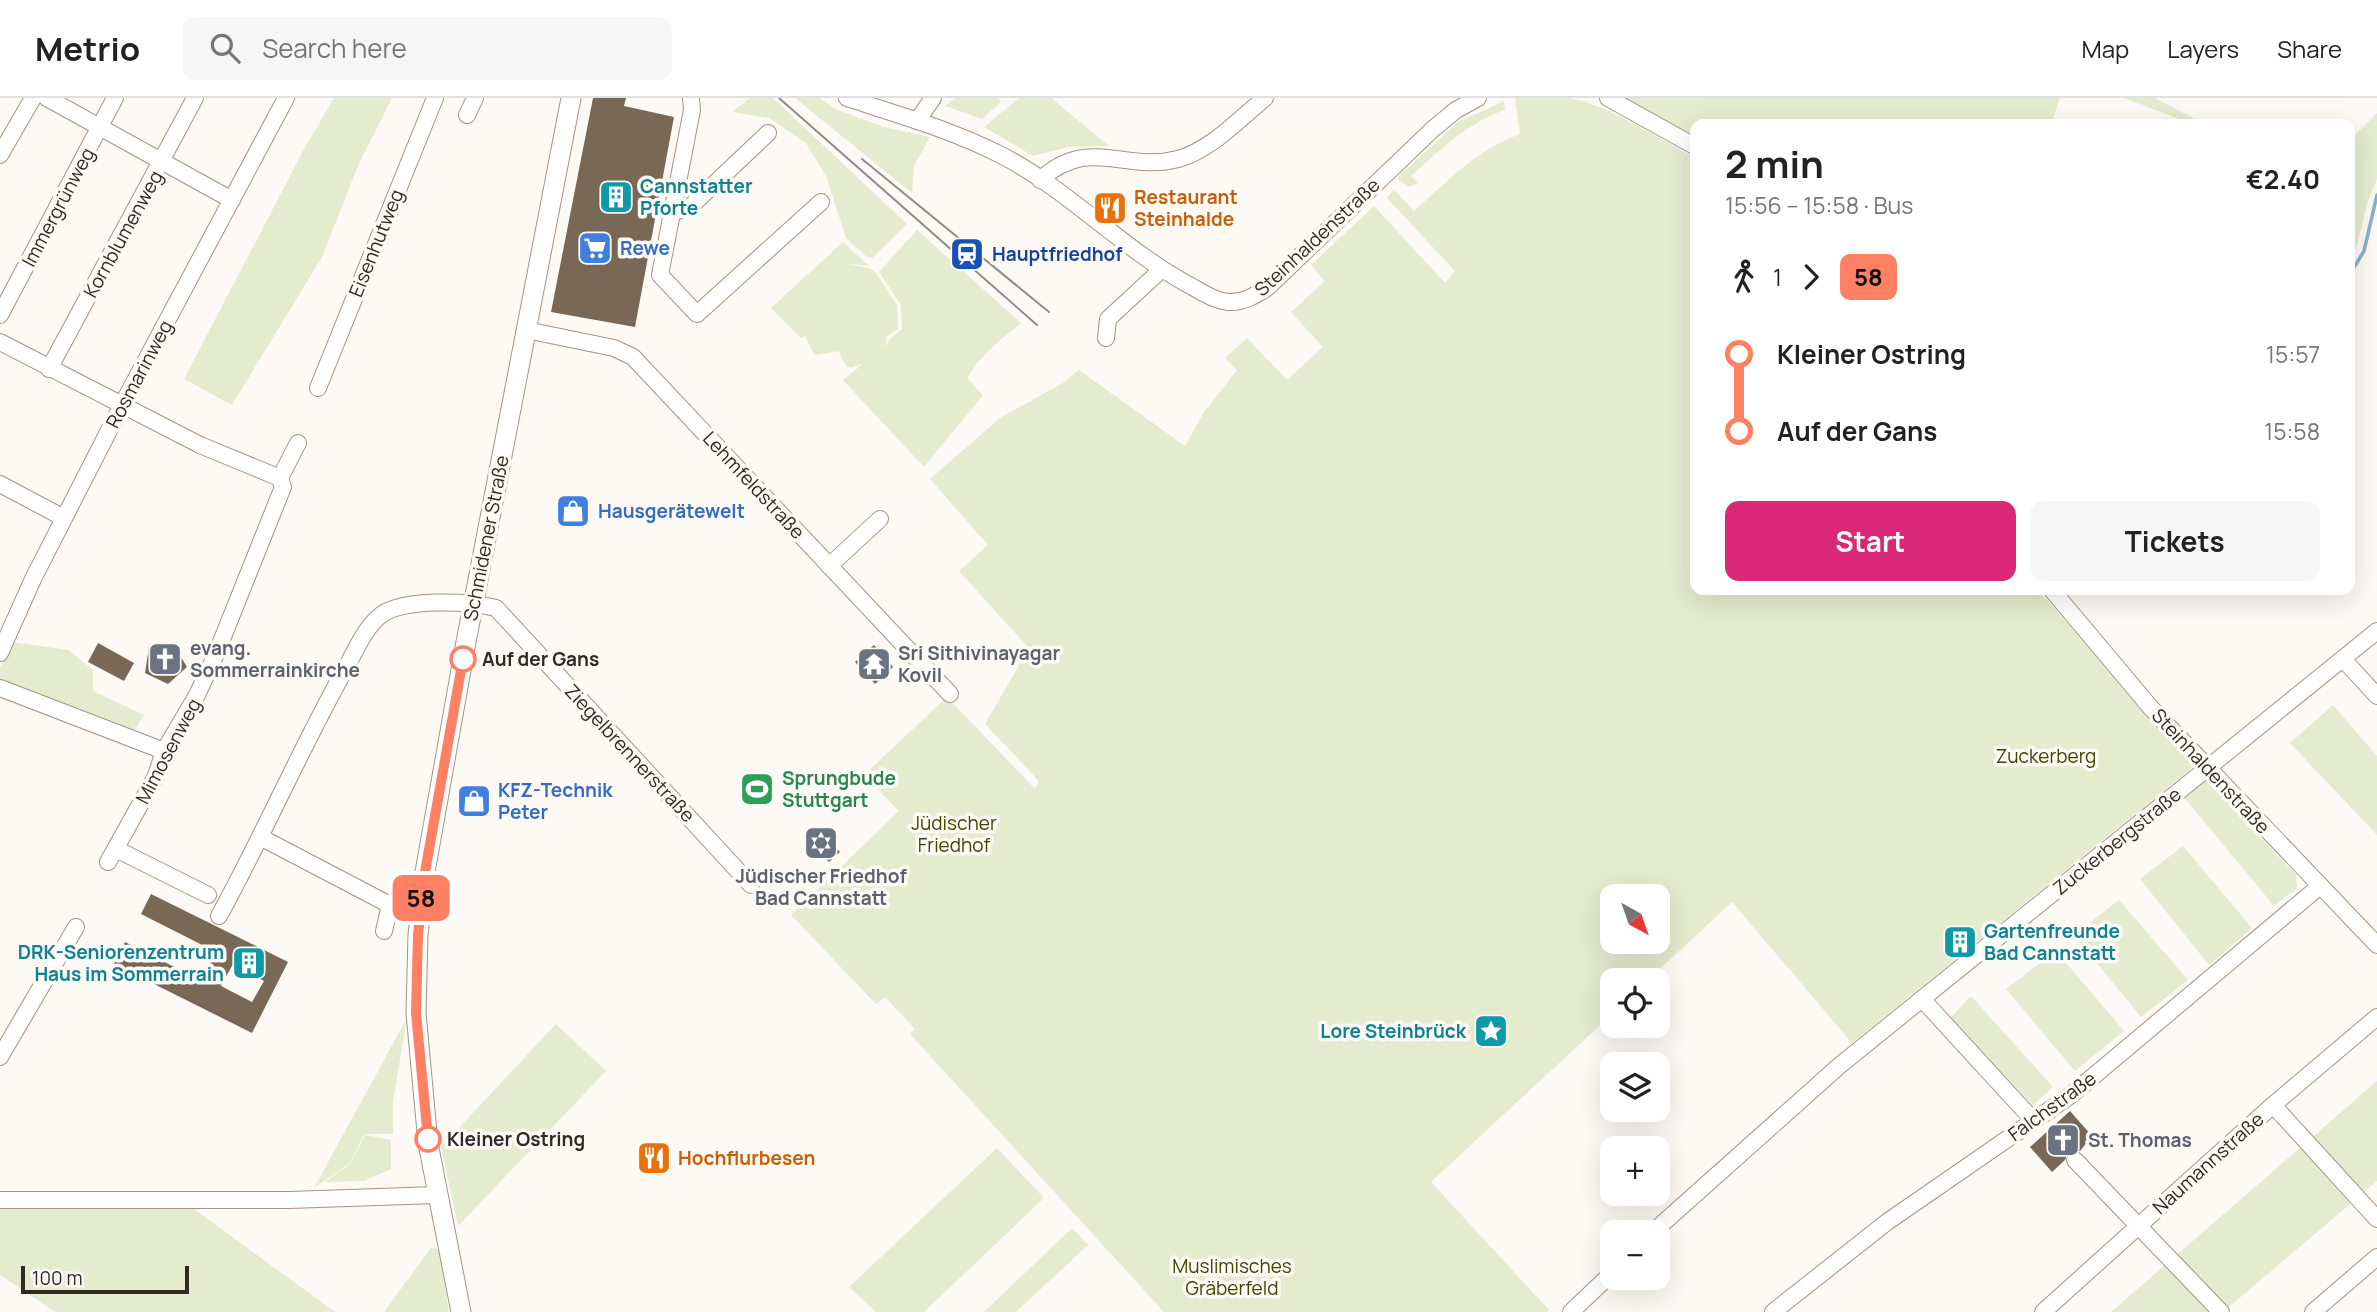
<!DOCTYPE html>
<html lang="en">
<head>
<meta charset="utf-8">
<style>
	body { margin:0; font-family:Manrope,sans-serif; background:#f6f6f6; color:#222; height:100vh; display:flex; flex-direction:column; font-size:26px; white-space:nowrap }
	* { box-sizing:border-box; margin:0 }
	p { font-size:23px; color:#767676 }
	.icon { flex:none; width:38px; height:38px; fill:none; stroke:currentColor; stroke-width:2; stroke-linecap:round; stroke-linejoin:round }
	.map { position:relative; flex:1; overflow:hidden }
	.drawer { position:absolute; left:1690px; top:21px; width:665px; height:476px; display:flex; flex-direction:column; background:#fff; border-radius:14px; box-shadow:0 7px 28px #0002 }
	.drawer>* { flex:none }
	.badge { padding:0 14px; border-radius:10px; font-size:24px; line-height:46px }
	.needle { width:46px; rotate:140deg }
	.buttons { position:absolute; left:1600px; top:786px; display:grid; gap:14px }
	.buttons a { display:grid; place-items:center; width:70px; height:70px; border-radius:14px; background:#fff; box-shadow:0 7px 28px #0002; font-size:35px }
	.scale { position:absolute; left:21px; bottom:18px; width:168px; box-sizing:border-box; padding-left:7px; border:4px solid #312a22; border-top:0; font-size:19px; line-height:24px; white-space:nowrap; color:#312a22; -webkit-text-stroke:5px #fdf9f5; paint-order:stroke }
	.map>.badge { position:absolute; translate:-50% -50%; box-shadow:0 0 0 4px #fff }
	.legs { display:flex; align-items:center; gap:10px; height:77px; padding:0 35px; font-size:23px }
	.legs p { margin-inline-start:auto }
	.overview { display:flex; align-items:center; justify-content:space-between; height:119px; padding:0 35px }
	h1 { font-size:38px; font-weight:700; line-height:52px }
	.action { display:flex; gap:14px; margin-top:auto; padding:14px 35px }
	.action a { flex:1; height:80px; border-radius:14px; background:#db2777; color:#fff; font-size:28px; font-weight:700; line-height:80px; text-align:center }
	.action a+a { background:#f6f6f6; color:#222 }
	ul { padding:0 35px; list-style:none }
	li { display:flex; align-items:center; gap:24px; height:77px; font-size:26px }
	li i { display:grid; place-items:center; width:10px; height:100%; margin:0 9px; background:currentColor }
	li i::after { content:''; width:18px; height:18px; margin:-9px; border:5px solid; border-radius:50%; background:#fff }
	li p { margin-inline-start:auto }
	li:first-child i { background:linear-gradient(#0000 50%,currentColor 0) }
	li:last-child i { background:linear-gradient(currentColor 50%,#0000 0) }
	header { display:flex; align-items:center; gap:42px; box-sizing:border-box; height:98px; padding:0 35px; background:#fff; border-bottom:2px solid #e0e0e0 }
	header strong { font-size:33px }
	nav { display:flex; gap:38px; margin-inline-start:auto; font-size:24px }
	.search { width:490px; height:63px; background:#f6f6f6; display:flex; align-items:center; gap:18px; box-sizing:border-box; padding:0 24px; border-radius:14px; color:#767676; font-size:26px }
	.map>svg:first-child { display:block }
</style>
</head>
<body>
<header>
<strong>Metrio</strong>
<div class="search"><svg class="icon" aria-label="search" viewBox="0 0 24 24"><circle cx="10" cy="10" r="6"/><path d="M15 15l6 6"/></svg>Search here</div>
<nav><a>Map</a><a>Layers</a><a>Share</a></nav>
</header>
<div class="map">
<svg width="2377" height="1214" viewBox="0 0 2377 1214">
	<rect width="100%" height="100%" fill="#fdf9f5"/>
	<g fill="#e4ebcf" fill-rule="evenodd">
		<polygon points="334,0 392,0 359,65 322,159 232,307 184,281 303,53"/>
		<polygon points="750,0 773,0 907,126 872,160 866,158 846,140 826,78 806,45 769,20 732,14"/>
		<polygon points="795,0 819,0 838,12 884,29 930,39 914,68 912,95"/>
		<polygon points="955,0 998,0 1001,4 982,21 945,8"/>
		<polygon points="1019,0 1051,0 1109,48 1068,49 1033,58 984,29"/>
		<path d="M1515 0C1532 0 1552 0 1569 0 1607 6 1662 42 1696 61V492H2038L2182 653 2192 670 1852 945 1732 804 1648 882H1612V916L1431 1084 1549 1212 1547 1214H1164L910 936 915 931 885 899 876 906 791 817 899 713 864 677 947 599 1035 691 1039 683 985 626 1029 550 959 473 988 447 930 381 1000 320 1063 285 1079 272 1185 348 1202 317 1237 272 1225 260 1247 240 1287 282 1323 249 1291 214 1325 183 1311 167 1374 108 1445 185 1455 173 1387 100 1394 92 1414 113C1449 82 1476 52 1520 36ZM1612 798H1657V844H1612Z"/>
		<polygon points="1619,0 2060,0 2051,26 1696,26 1696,43"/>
		<polygon points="2124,0 2155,0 2204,26 2192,26"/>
		<path d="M1504 3 1505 12C1467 25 1441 51 1411 78L1418 85 1409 89 1399 82V78L1458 24Z"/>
		<polygon points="2377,15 2377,81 2368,103 2356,151 2350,161 2350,42"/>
		<path d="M917 132 1021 225C1000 242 981 256 967 280L983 297 924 369 843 282 864 265 851 270 846 268 839 253 814 257 805 238 801 240 771 210 843 144 869 168 843 165 869 170 876 175 897 207 898 231 887 238 885 249 890 241 902 231 901 207 879 174Z"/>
		<polygon points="12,544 69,552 93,572 93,593 144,617 133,634 0,582 0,569"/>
		<polygon points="2333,607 2377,658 2377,737 2290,645"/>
		<polygon points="2205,680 2296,777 2297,790 2274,808 2182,697"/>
		<polygon points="2183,748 2252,830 2209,867 2140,781"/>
		<polygon points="2119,802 2188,882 2141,919 2074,837"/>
		<polygon points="2056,853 2124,933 2075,973 2006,891"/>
		<polygon points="1971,898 2053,989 2033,1007 1950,920"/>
		<polygon points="407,920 393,1003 393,1036 364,1036 350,1065 314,1090"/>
		<polygon points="556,926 606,973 458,1128 441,1049"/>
		<polygon points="2377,983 2377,1083 2223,1214 2111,1214"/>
		<polygon points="365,1037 391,1042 391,1071 364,1083 325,1084 350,1066"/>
		<polygon points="997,1050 1044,1100 924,1214 876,1214 849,1189"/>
		<polygon points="0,1110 194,1111 335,1214 55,1214 0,1177"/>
		<polygon points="1072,1130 1088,1147 1016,1214 984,1214"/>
		<polygon points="431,1150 439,1151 449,1214 384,1214"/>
	</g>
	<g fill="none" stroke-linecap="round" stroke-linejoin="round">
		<polyline stroke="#85b3c9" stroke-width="3.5" points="2350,176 2364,153 2377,97"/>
	</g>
	<g fill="#7a6857" fill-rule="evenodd">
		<polygon points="593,0 626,0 624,8 674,19 635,229 551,214"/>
		<polygon points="98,545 134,565 124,583 88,564"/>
		<polygon points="173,546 187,569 168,586 145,575 149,549"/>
		<polygon points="874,547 893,569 875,586 855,564"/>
		<polygon points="819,731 840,754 829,764 807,741"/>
		<path d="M151 796 288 864 252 935 114 866 125 844 202 883 216 854 141 816ZM233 866 264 883 252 904 221 888Z"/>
		<polygon points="2070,1013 2092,1038 2080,1053 2068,1054 2065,1062 2052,1074 2030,1049"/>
	</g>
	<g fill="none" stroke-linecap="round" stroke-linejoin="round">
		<g stroke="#a69381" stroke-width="18">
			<g id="minor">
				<polyline points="47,0 232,102"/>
				<polyline points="691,0 692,12 660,177 697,216 821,104"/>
				<path d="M847 0C899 17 952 32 1001 57 1069 92 1122 151 1189 187 1202 194 1213 202 1228 204 1243 205 1254 198 1267 190L1433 31 1456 12 1478 0"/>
				<polyline points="1608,0 1696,49"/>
				<polyline points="467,17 475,0"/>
				<polyline points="917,23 933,0"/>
				<polyline points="0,57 33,0"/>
				<path d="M1040 82C1089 37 1124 75 1178 61 1211 52 1239 21 1265 0"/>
				<polyline points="672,115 691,108 768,35"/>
				<polyline points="0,217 115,0"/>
				<polyline points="526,232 614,250 633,259 950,596"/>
				<polyline points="1106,240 1108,221 1161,172"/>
				<polyline points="0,244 200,347 280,380"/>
				<polyline points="49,271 195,0"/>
				<polyline points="318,290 435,0"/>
				<polyline points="0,386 64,420"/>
				<polyline points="829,468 880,421"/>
				<polyline points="2052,492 2151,610 2377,847"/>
				<polyline points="0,555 33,481 122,307 286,0"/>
				<polyline points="2343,561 2377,598"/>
				<polyline points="0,590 164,653"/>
				<polyline points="262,740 390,807 384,833"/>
				<polyline points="116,751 208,797"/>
				<polyline points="108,764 156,678 164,653 197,597 217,554 283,389 280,380 298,345"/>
				<path d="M219 818C263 738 299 654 343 575 354 557 363 531 381 517 404 500 469 503 496 510L751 787"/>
				<polyline points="1922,901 2033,1022"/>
				<polyline points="0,959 76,829"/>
				<polyline points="2273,1007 2377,1121"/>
				<polyline points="2075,1062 2221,1214"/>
				<polyline points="0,1102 289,1102 437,1097"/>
				<polyline points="1653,1134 1839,968 2377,533"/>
				<polyline points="1571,1214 1612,1175"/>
				<polyline points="1773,1214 1887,1124 2071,997 2320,788"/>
				<polyline points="2043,1214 2273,1007 2377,919"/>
				<polyline points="2313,1214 2377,1159"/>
			</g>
		</g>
		<g stroke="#a69381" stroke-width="21">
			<polyline id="major" points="461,1214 428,1045 416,915 418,837 425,774 466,544 571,0"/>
		</g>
		<use href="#minor" stroke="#fff" stroke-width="16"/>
		<use href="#major" stroke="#fff" stroke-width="19"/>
		<g stroke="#918b85" stroke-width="2">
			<polyline points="779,0 1037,227"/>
			<polyline points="862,61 1049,214"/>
		</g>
	</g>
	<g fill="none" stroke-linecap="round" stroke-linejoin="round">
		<g stroke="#fff" stroke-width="16">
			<polyline id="line-1" points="428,1041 416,915 418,837 425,774 463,561"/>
		</g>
		<use href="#line-1" stroke="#ff8062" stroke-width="10"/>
	</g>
	<defs>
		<g id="building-square" transform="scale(1.75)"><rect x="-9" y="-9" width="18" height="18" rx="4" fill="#0f9aa8" stroke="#fdf9f5"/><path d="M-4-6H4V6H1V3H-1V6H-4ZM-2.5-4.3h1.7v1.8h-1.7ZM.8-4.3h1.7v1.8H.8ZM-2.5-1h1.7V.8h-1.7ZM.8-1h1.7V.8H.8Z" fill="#fff"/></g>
		<g id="restaurant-square" transform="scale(1.75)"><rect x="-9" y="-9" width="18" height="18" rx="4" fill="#e8710a" stroke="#fdf9f5"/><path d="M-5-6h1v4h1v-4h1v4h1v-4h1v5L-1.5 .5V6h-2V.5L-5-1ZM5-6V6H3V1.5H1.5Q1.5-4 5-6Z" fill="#fff"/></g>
		<g id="supermarket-square" transform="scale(1.75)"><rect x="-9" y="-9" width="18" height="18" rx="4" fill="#3f7fe0" stroke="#fdf9f5"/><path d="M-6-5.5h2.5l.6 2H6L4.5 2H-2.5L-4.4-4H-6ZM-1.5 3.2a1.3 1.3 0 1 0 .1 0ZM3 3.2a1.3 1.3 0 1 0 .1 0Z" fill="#fff"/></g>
		<g id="station-square" transform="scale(1.75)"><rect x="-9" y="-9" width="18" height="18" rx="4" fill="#1a4fb4" stroke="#fdf9f5"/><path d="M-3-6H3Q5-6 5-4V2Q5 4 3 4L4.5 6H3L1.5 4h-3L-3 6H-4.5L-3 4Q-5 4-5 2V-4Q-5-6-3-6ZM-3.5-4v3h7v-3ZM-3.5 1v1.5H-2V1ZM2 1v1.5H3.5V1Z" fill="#fff"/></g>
		<g id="shop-square" transform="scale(1.75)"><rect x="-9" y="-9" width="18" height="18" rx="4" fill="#3f7fe0" stroke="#fdf9f5"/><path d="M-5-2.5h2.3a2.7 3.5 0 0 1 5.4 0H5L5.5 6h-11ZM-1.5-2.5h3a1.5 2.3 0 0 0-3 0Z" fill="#fff"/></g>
		<g id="church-square" transform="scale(1.75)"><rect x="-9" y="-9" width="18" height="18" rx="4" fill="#6b7280" stroke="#fdf9f5"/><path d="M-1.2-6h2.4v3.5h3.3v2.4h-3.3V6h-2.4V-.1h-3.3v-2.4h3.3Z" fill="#fff"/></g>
		<g id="temple-square" transform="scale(1.75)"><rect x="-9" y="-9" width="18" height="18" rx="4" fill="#6b7280" stroke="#fdf9f5"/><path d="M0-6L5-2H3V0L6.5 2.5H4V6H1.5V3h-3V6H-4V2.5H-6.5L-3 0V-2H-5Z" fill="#fff"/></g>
		<g id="stadium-square" transform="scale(1.75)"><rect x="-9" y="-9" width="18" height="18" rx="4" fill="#2e9e5b" stroke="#fdf9f5"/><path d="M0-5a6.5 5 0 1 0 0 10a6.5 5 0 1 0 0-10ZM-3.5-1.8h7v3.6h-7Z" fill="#fff"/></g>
		<g id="synagogue-square" transform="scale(1.75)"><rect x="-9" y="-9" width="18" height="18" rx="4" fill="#6b7280" stroke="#fdf9f5"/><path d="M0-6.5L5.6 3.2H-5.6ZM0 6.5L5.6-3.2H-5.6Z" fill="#fff"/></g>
		<g id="sight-square" transform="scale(1.75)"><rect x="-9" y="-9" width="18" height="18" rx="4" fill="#0f9aa8" stroke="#fdf9f5"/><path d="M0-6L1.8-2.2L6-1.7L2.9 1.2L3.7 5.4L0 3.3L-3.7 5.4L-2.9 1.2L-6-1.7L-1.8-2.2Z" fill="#fff"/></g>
	</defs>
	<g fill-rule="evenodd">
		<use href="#building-square" x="616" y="99"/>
		<use href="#restaurant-square" x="1110" y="110"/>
		<use href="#supermarket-square" x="595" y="150"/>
		<use href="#station-square" x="967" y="156"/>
		<use href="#shop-square" x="573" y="413"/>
		<use href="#church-square" x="165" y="561"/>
		<use href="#temple-square" x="874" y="566"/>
		<use href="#stadium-square" x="757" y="691"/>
		<use href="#shop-square" x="474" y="703"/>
		<use href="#synagogue-square" x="821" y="745"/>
		<use href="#building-square" x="1960" y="844"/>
		<use href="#building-square" x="249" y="865"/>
		<use href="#sight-square" x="1491" y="933"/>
		<use href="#church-square" x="2063" y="1042"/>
		<use href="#restaurant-square" x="654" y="1060"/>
	</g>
	<g fill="#fff" stroke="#ff8062" stroke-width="3.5">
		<circle cx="463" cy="561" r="12"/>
		<circle cx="428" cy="1041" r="12"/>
	</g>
	<g text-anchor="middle" stroke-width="7" stroke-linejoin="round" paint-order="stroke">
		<g font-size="19" font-weight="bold" fill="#0d838f" stroke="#fdf9f5" text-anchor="start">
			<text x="640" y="95">Cannstatter<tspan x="640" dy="22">Pforte</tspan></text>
			<text x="1984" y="840">Gartenfreunde<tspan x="1984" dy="22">Bad Cannstatt</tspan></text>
			<text x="224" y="861" text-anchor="end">DRK-Seniorenzentrum<tspan x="224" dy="22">Haus im Sommerrain</tspan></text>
			<text x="1466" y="940" text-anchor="end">Lore Steinbrück</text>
		</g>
		<g font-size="19" font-weight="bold" fill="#c56008" stroke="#fdf9f5" text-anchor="start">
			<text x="1134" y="106">Restaurant<tspan x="1134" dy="22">Steinhalde</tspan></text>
			<text x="678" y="1067">Hochflurbesen</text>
		</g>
		<g font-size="19" fill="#312a22" stroke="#fdf9f5">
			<text transform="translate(58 109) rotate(-62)" y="7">Immergrünweg</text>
			<text transform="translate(123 136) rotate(-61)" y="7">Kornblumenweg</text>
			<text transform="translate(1317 139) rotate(-43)" y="7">Steinhaldenstraße</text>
			<text transform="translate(376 145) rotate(-68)" y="7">Eisenhutweg</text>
			<text transform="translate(139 276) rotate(-62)" y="7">Rosmarinweg</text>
			<text transform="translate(754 387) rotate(47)" y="7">Lehmfeldstraße</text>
			<text transform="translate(486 440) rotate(-79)" y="7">Schmidener Straße</text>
			<text transform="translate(168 653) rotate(-62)" y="7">Mimosenweg</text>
			<text transform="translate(630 655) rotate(47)" y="7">Ziegelbrennerstraße</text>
			<text transform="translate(2211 673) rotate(47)" y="7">Steinhaldenstraße</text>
			<text transform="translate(2117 743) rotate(-39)" y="7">Zuckerbergstraße</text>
			<text transform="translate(2052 1008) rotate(-36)" y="7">Falchstraße</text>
			<text transform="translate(2208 1065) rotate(-42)" y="7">Naumannstraße</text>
		</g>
		<g font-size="19" font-weight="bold" fill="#366cbe" stroke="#fdf9f5" text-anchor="start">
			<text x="620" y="157">Rewe</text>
			<text x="598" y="420">Hausgerätewelt</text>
			<text x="498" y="699">KFZ-Technik<tspan x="498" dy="22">Peter</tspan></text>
		</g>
		<g font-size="19" font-weight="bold" fill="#164399" stroke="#fdf9f5" text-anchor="start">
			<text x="992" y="163">Hauptfriedhof</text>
		</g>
		<g font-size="19" font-weight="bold" fill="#5b616d" stroke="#fdf9f5" text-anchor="start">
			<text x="190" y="557">evang.<tspan x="190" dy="22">Sommerrainkirche</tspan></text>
			<text x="898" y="562">Sri Sithivinayagar<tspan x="898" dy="22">Kovil</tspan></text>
			<text x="821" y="785" text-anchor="middle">Jüdischer Friedhof<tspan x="821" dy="22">Bad Cannstatt</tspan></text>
			<text x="2088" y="1049">St. Thomas</text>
		</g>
		<g font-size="19" font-weight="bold" fill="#312a22" stroke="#fdf9f5" text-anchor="start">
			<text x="482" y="568">Auf der Gans</text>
			<text x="447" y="1048">Kleiner Ostring</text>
		</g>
		<g font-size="19" fill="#3b4600" stroke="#fdf9f5">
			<text x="2046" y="665">Zuckerberg</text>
			<text x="954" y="732">Jüdischer<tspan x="954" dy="22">Friedhof</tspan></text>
			<text x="1232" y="1175">Muslimisches<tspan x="1232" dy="22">Gräberfeld</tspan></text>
		</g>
		<g font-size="19" font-weight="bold" fill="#27864d" stroke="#fdf9f5" text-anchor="start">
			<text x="782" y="687">Sprungbude<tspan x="782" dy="22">Stuttgart</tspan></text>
		</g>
	</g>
</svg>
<div class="buttons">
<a><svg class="needle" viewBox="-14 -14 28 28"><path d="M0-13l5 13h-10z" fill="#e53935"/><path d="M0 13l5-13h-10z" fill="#767676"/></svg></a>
<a><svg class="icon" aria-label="locate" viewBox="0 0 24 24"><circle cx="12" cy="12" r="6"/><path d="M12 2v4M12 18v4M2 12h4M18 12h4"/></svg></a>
<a><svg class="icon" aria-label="layers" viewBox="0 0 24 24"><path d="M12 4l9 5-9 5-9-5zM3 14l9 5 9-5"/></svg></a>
<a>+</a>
<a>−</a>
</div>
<div class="scale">100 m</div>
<b class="badge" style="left:421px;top:800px;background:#ff8062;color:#111">58</b>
<section class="drawer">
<div class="overview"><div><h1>2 min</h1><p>15:56 – 15:58 · Bus</p></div><b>€2.40</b></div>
<div class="legs"><svg class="icon" aria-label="walk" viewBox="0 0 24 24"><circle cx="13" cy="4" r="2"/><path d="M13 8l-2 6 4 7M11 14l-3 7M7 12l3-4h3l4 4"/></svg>1<svg class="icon" aria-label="forward" viewBox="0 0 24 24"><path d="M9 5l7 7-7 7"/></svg><b class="badge" style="background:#ff8062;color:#111">58</b></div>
<ul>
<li><i style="color:#ff8062"></i><b>Kleiner Ostring</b><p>15:57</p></li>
<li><i style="color:#ff8062"></i><b>Auf der Gans</b><p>15:58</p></li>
</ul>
<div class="action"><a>Start</a><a>Tickets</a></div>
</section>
</div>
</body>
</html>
